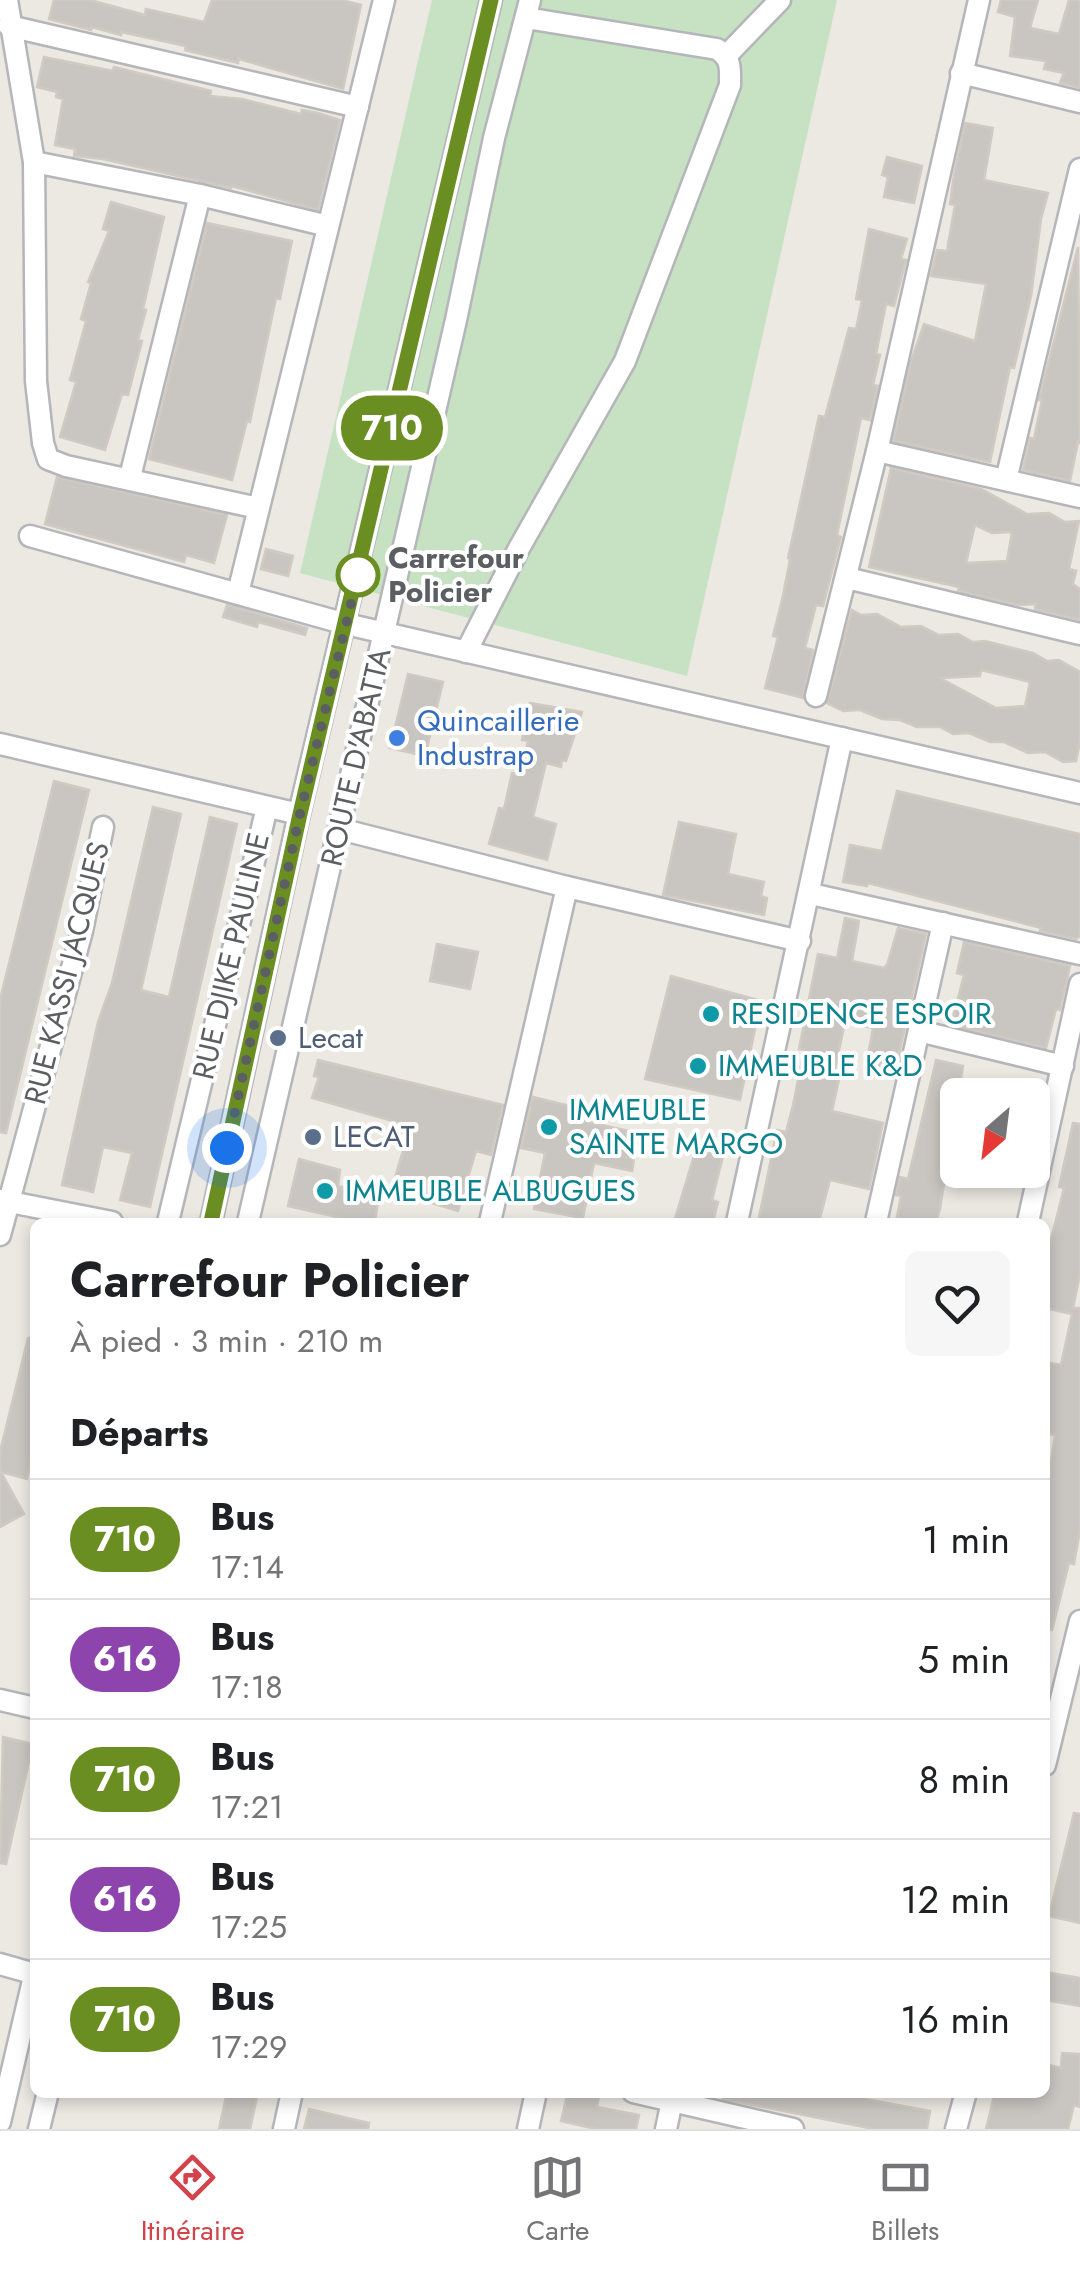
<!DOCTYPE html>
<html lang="fr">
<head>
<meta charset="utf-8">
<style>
	body { margin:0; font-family:Jost,sans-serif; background:#f6f6f6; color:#202124; height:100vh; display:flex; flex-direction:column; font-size:38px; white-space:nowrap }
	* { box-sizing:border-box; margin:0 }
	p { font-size:32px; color:#757577 }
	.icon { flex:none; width:55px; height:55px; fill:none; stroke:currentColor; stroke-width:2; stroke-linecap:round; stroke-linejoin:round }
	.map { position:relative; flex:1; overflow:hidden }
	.sheet { position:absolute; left:30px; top:1218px; width:1020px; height:880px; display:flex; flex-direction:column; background:#fff; border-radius:15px; box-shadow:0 5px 15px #0003 }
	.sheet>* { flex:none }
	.badge { padding:0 20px; border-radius:32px; font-size:35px; line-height:65px }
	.needle { width:65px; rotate:208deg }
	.buttons { position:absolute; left:940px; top:1078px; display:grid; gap:20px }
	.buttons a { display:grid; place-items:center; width:110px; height:110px; border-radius:15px; background:#fff; box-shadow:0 5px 15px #0003; font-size:50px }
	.you { position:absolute; width:50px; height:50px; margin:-25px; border:8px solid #fff; border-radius:50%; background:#1a73e8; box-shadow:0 0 0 15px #1a73e833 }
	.map>.badge { position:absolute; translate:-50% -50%; box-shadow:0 0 0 5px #fff }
	h2 { padding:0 40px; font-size:38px; line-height:90px }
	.round { display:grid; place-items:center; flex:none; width:105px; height:105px; border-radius:15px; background:#f6f6f6 }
	.summary { display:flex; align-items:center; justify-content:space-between; height:170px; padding:0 40px }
	h1 { font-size:48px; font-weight:700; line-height:75px }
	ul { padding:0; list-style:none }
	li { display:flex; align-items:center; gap:30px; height:120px; padding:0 40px; border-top:2px solid #e0e0e0 }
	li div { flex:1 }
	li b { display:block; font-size:38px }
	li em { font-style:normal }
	li .badge { min-width:110px; font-weight:700; text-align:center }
	.dock { display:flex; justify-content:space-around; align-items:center; height:140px; border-top:2px solid #e0e0e0; background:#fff; font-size:28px; color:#757577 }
	.dock a { display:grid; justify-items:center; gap:5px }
	.dock .selected { color:#d3434b }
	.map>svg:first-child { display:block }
</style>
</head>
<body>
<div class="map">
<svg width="1080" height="2129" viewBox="0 0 1080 2129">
	<rect width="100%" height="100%" fill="#ece9e3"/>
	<polygon fill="#c7e1c3" points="432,0 837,0 687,676 300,573"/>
	<g fill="#c9c6c2" stroke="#d0cac2" stroke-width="2.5" fill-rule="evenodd">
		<polygon points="54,0 90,0 145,15 146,9 204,22 212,0 342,0 361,5 343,89 239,59 238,63 185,50 186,46 121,32 121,35 92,27 91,30 49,19"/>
		<polygon points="1001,0 1038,0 1030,28 1059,34 1069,0 1080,0 1080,88 1060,83 1064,73 1044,69 1046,61 1010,56 1015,17 998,12"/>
		<polygon points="44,57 113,71 114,67 211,91 210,96 242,99 301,114 302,110 318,113 340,120 318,210 232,186 231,188 103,159 74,156 75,149 55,145 63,99 56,97 57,92 37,87"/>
		<polygon points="965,123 993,128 984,180 1048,193 1041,219 1031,296 1014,368 1010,367 990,462 893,441 911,361 924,324 975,341 986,284 931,276 937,250 947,251 955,205 950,204 954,175"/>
		<polygon points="887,157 922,166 914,203 884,197 888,177 882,175"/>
		<polygon points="111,202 164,217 143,309 146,310 138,340 142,341 128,395 122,394 105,450 60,437 76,382 70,380 86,321 81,319 91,283 88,282 109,231 103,229"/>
		<polygon points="207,223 292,241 280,299 276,298 250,422 247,421 232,480 149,459"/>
		<polygon points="869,229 907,239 901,259 906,260 894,306 886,304 876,354 880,355 873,385 878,386 870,420 861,418 837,535 841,537 823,606 816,605 805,648 813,650 803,698 765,688 778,637 773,636 783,596 790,559 788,558 819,416 825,417 849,328 856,329 862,300 856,299"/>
		<polygon points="1078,247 1080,443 1078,442 1070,481 1023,470 1030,438 1034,439 1042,400 1039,400"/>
		<path d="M891 468 981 489 1027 514 1049 513 1065 522 1079 521 1069 569 1076 571 1073 584 1080 589V620L1035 609 1036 604 1018 605 958 591 959 587 869 567ZM975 525 992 533 1012 532 1007 561 966 563Z"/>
		<polygon points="57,477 227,515 214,563 186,555 184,562 45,524"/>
		<polygon points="266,549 293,556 288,576 261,569"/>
		<polygon points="227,605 307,628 305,635 258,622 257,627 223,617"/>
		<path d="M852 610 861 615 877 614 901 627 921 626 939 635 958 634 973 642 985 641 1033 653 1047 661 1059 660 1080 672V742L1076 761 1063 762 1045 752 1028 753 1004 742H990L969 733 953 734 940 727H917L900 720 882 719 860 710 843 711 827 703ZM981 670 1030 682 1025 706 996 708 940 678 980 676Z"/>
		<polygon points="408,674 443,682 425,756 390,748"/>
		<polygon points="530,703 582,712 566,761 562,760 561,767 546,763 533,817 556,824 547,860 489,844 499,808 504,809 512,773 520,775 528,741 522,740"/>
		<polygon points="54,781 89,790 6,1133 0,1132 0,1000"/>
		<polygon points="897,791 1080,834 1080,936 1076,939 1040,931 1041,928 868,883 867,886 843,882 850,845 882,851"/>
		<polygon points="153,807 181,814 141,990 169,997 210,817 237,824 150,1207 120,1200 132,1153 103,1147 93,1192 62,1185 98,1022 112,983"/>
		<polygon points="679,822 736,834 728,874 764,882 761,896 767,898 764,915 663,895"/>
		<polygon points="845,918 859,921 852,961 884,968 887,965 898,928 926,934 895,1072 866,1066 873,1028 845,1022 834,1074 840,1075 832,1111 883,1123 869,1189 830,1180 819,1222 758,1222 777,1130 786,1132 793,1105 804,1050 799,1049 818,954 837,958"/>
		<polygon points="964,942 1070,966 1060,1010 1056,1009 1046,1048 951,1025 964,975 957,973"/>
		<polygon points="437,944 478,952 470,989 430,981"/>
		<polygon points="671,976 761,1001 740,1100 645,1079"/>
		<polygon points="318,1060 503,1105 491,1155 476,1151 458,1211 391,1191 408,1134 401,1132 403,1124 312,1098 319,1077 314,1076"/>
		<polygon points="936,1060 963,1066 940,1209 936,1222 896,1222 901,1196 896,1195 900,1177 908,1179"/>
		<polygon points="533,1097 582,1109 579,1120 638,1133 632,1171 594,1163 583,1218 534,1209 545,1153 521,1148"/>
		<polygon points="1073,1123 1080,1124 1080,1274 1073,1308 1080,1308 1080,1530 1074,1564 1069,1563 1052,1630 1045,1629 1045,1503 1055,1435 1045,1433 1045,1362 1061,1365 1072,1314 1045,1308 1045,1264 1064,1188 1059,1187"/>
		<polygon points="696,1149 723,1156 712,1200 718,1202 713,1222 674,1222"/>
		<polygon points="299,1159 340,1170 338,1186 379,1196 375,1222 359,1222 288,1206"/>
		<polygon points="28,1338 35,1338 35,1441 27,1479 1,1472 24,1514 0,1527 0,1452"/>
		<polygon points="3,1737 33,1744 6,1864 0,1863"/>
		<polygon points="1074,1813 1080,1814 1080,1923 1049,1916"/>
		<polygon points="1045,1972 1080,1978 1080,2006 1045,2000"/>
		<polygon points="1062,2053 1080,2054 1080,2107 1074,2105 1068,2129 986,2129 995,2092 1045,2092 1045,2064 1061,2068"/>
		<polygon points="227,2092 258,2092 250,2129 219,2129"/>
		<polygon points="568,2092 600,2092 597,2107 639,2115 636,2129 596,2129 561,2121"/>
		<polygon points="724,2092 850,2092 865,2095 865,2099 930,2111 927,2129 874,2129 723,2099"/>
		<polygon points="309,2109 369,2123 368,2129 304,2129"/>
	</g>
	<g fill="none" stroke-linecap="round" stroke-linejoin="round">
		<g stroke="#b4b6b9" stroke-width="25">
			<g id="minor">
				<polyline points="7,0 34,162 36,381 43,443 48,459 66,466 258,508"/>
				<polyline points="9,26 358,107"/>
				<polyline points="727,55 780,0"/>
				<polyline points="961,73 1080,102"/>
				<polyline points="34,162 200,195 328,226"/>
				<polyline points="877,451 1080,497"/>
				<polyline points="130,477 200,195"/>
				<polyline points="1006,480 1080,169"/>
				<polyline points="30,536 346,624 1080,793"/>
				<polyline points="847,578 1080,634"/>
				<polyline points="238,593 384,0"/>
				<path d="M466 652 518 550 625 361 730 85C730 68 732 59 717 49L526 18"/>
				<polyline points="816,696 877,451 979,0"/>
				<polyline points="0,744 299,814"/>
				<polyline points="340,829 567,887 800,941"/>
				<polyline points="811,894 1080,954"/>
				<polyline points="919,1031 1063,1066"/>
				<polyline points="0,1200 112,1222"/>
				<polyline points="168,1222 267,807"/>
				<polyline points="211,1222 299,814 491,0"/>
				<polyline points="248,1222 456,320 494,138 530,0"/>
				<polyline points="490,1222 567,887"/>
				<polyline points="737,1222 842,738"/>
				<polyline points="876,1222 943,923"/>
				<polyline points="1028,1222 1080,984"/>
				<polyline points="0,1235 82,931 103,827"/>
				<polyline points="0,1700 35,1708"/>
				<polyline points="1045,1765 1080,1621"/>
				<polyline points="0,1964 35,1974"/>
				<polyline points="633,2092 793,2129"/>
				<polyline points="0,2122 35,1972"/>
				<polyline points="39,2129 48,2092"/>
				<polyline points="284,2129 292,2092"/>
				<polyline points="528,2129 536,2092"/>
				<polyline points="666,2129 672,2101"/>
				<polyline points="956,2129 966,2092"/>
			</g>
		</g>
		<use href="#minor" stroke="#fff" stroke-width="20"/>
	</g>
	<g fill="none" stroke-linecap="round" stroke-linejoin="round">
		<g stroke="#fff" stroke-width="22">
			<polyline id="line" points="211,1222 300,814 491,0"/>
		</g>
		<use href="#line" stroke="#6b8e23" stroke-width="15"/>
		<polyline stroke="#5b5f62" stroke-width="10" stroke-dasharray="0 18" points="227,1148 300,814 358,575"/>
	</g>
	<circle fill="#fff" stroke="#6b8e23" stroke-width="5" cx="358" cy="575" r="20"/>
	<circle fill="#3f7fe0" stroke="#fff" stroke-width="4" cx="397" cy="738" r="10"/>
	<g fill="#0f9aa8" stroke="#fff" stroke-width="4">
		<circle cx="711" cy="1014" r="10"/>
		<circle cx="698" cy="1066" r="10"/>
		<circle cx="549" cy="1127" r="10"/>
		<circle cx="325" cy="1191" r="10"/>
	</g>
	<g fill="#5c6f8a" stroke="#fff" stroke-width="4">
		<circle cx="278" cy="1038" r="10"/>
		<circle cx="313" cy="1137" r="10"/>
	</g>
	<g text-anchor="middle" stroke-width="8" stroke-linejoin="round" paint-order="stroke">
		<g font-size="30" font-weight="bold" fill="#5b5f62" stroke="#fff" text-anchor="start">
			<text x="388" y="568">Carrefour<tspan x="388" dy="34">Policier</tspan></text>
		</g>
		<g font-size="30" fill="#366cbe" stroke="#fff" text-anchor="start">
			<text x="417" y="731">Quincaillerie<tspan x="417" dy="34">Industrap</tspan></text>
		</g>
		<g font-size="30" fill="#5b5f62" stroke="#fff">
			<text transform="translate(356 757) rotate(-77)" y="10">ROUTE D'ABATTA</text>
			<text transform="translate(231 956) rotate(-77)" y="10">RUE DJIKE PAULINE</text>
			<text transform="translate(67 973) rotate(-76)" y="10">RUE KASSI JACQUES</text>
		</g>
		<g font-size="30" fill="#0d838f" stroke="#fff" text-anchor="start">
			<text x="731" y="1024">RESIDENCE ESPOIR</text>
			<text x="718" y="1076">IMMEUBLE K&amp;D</text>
			<text x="569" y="1120">IMMEUBLE<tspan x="569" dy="34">SAINTE MARGO</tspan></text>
			<text x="345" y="1201">IMMEUBLE ALBUGUES</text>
		</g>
		<g font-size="30" fill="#4e5e75" stroke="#fff" text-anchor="start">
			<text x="298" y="1048">Lecat</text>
			<text x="333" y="1147">LECAT</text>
		</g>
	</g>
</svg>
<div class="buttons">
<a><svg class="needle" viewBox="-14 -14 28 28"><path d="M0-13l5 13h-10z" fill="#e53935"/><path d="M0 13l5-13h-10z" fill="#757577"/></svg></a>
</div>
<div class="you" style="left:227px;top:1148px"></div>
<b class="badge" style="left:392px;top:428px;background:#6b8e23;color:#fff">710</b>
<section class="sheet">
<div class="summary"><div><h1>Carrefour Policier</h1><p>À pied · 3 min · 210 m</p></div><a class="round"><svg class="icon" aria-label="heart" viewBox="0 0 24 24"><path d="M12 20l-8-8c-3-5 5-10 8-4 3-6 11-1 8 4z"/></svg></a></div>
<h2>Départs</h2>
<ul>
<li><span class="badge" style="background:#6b8e23;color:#fff">710</span><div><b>Bus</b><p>17:14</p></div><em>1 min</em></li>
<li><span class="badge" style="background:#8e44ad;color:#fff">616</span><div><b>Bus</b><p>17:18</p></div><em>5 min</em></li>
<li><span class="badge" style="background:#6b8e23;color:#fff">710</span><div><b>Bus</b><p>17:21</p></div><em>8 min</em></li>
<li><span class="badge" style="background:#8e44ad;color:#fff">616</span><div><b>Bus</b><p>17:25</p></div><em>12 min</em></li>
<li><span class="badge" style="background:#6b8e23;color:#fff">710</span><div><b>Bus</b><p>17:29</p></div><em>16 min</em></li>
</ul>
</section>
</div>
<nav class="dock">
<a class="selected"><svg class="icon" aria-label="directions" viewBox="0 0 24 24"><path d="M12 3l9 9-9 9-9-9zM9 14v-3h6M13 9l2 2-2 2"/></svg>Itinéraire</a>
<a><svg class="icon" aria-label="map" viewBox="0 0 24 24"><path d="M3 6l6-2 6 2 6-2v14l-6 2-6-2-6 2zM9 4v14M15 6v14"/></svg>Carte</a>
<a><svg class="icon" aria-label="tickets" viewBox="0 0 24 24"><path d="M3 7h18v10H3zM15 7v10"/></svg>Billets</a>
</nav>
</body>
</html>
